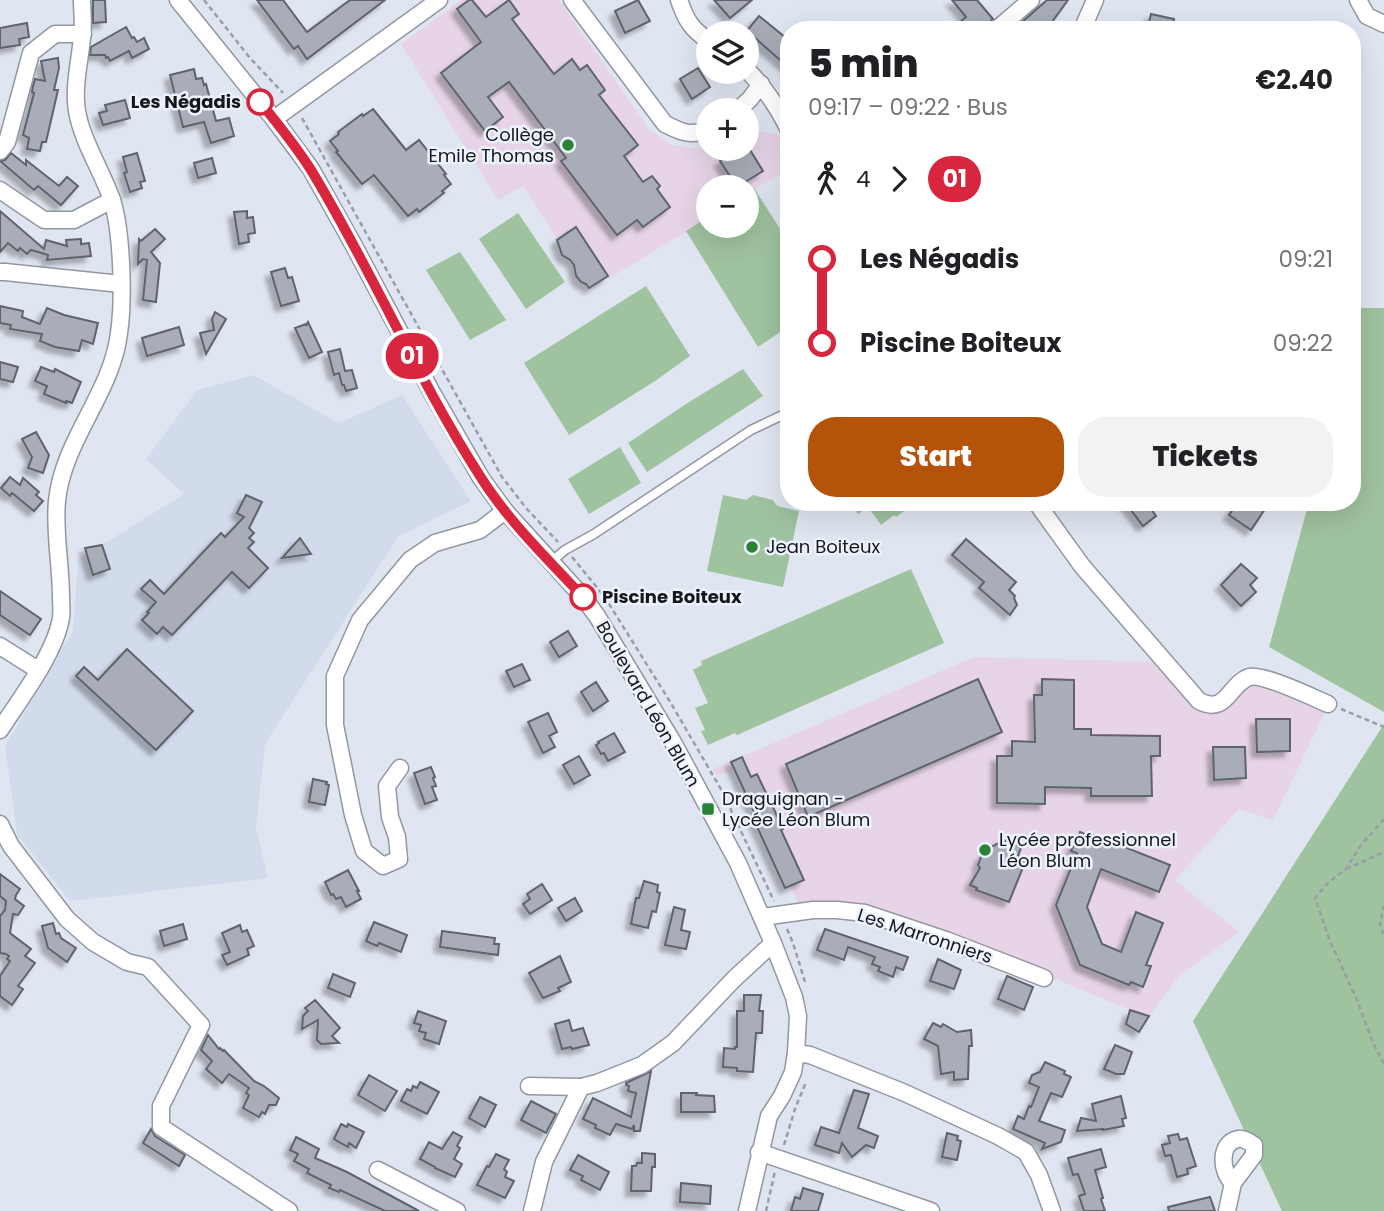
<!DOCTYPE html>
<html lang="en">
<head>
<meta charset="utf-8">
<style>
	body { margin:0; font-family:Poppins,sans-serif; background:#f2f2f2; color:#202124; height:100vh; display:flex; flex-direction:column; font-size:26px; white-space:nowrap }
	* { box-sizing:border-box; margin:0 }
	p { font-size:23px; color:#757577 }
	.icon { flex:none; width:38px; height:38px; fill:none; stroke:currentColor; stroke-width:2; stroke-linecap:round; stroke-linejoin:round }
	.map { position:relative; flex:1; overflow:hidden }
	.side { position:absolute; left:780px; top:21px; width:581px; height:490px; display:flex; flex-direction:column; background:#fff; border-radius:28px; box-shadow:0 7px 28px #0002 }
	.side>* { flex:none }
	.badge { padding:0 14px; border-radius:23px; font-size:24px; line-height:46px }
	.controls { position:absolute; left:696px; top:21px; display:grid; gap:14px }
	.controls a { display:grid; place-items:center; width:63px; height:63px; border-radius:50%; background:#fff; box-shadow:0 7px 28px #0002; font-size:35px }
	.map>.badge { position:absolute; translate:-50% -50%; box-shadow:0 0 0 4px #fff }
	.legs { display:flex; align-items:center; gap:10px; height:77px; padding:0 28px; font-size:23px }
	.legs p { margin-inline-start:auto }
	.headline { display:flex; align-items:center; justify-content:space-between; height:119px; padding:0 28px }
	h1 { font-size:38px; font-weight:800; line-height:52px }
	.primary-button { display:flex; gap:14px; margin-top:auto; padding:14px 28px }
	.primary-button a { flex:1; height:80px; border-radius:28px; background:#b45309; color:#fff; font-size:28px; font-weight:800; line-height:80px; text-align:center }
	.primary-button a+a { background:#f2f2f2; color:#202124 }
	ul { padding:0 28px; list-style:none }
	li { display:flex; align-items:center; gap:24px; height:84px; font-size:26px }
	li i { display:grid; place-items:center; width:10px; height:100%; margin:0 9px; background:currentColor }
	li i::after { content:''; width:18px; height:18px; margin:-9px; border:5px solid; border-radius:50%; background:#fff }
	li p { margin-inline-start:auto }
	li:first-child i { background:linear-gradient(#0000 50%,currentColor 0) }
	li:last-child i { background:linear-gradient(currentColor 50%,#0000 0) }
	.map>svg:first-child { display:block }
</style>
</head>
<body>
<div class="map">
<svg width="1384" height="1211" viewBox="0 0 1384 1211">
	<defs>
		<filter id="shadow"><feDropShadow dx="-5.5" dy="5.5" stdDeviation="2" flood-color="#0004"/></filter>
	</defs>
	<rect width="100%" height="100%" fill="#e0e6f1"/>
	<polygon fill="#d2dbec" points="253,375 339,423 402,395 471,501 398,537 265,744 256,828 268,878 70,901 17,834 5,746 73,631 78,560 184,494 146,459 197,390"/>
	<g fill="#e7d5e7">
		<polygon points="461,0 559,0 650,130 672,145 698,149 709,145 709,149 747,149 747,130 751,129 782,136 788,169 747,194 747,187 709,187 709,218 590,290 523,186 498,200 401,44"/>
		<polygon points="974,657 1163,662 1205,711 1251,682 1327,708 1273,820 1239,809 1175,880 1239,932 1179,976 1149,1016 1130,1010 1005,958 868,909 800,909 791,886 785,888 754,820 757,818 741,782 751,777 745,765 717,776 713,769"/>
	</g>
	<g fill="#9fc29f">
		<polygon points="754,188 789,243 789,326 758,347 686,231 709,216 709,226 747,226 747,192"/>
		<polygon points="518,213 565,282 526,309 479,239"/>
		<polygon points="460,252 506,320 470,340 426,270"/>
		<polygon points="646,286 690,356 655,381 569,435 524,363"/>
		<polygon points="1353,308 1384,308 1384,712 1269,647 1309,502 1353,502"/>
		<polygon points="743,369 763,396 647,472 628,443 686,404"/>
		<polygon points="620,447 641,483 589,514 568,479"/>
		<polygon points="723,495 746,500 753,495 773,500 777,506 799,511 783,587 707,571"/>
		<polygon points="849,502 916,502 896,517 894,515 881,525 868,507 858,514"/>
		<polygon points="911,569 944,643 737,735 735,733 708,745 701,731 705,730 695,708 708,703 693,670 702,665 701,661"/>
		<polygon points="1384,724 1384,1211 1282,1211 1193,1021"/>
	</g>
	<g fill="#a8adb7" stroke="#5e636c" stroke-width="2" filter="url(#shadow)">
		<polygon points="93,0 105,0 106,22 93,23"/>
		<polygon points="257,0 283,0 307,32 350,0 385,0 307,59 298,46 294,49"/>
		<polygon points="469,0 472,0 486,17 509,0 519,14 512,19 554,74 572,59 580,70 587,65 605,90 599,95 638,145 624,156 643,182 652,176 660,186 657,189 670,207 643,227 637,220 617,235 561,161 566,158 509,82 488,97 503,117 485,131 441,73 481,42 457,9"/>
		<polygon points="638,0 650,21 625,33 615,11"/>
		<polygon points="714,0 752,0 730,18"/>
		<polygon points="952,0 977,0 993,19 986,26 986,30 964,30 959,23 966,17"/>
		<polygon points="1047,0 1068,0 1046,30 1013,30"/>
		<polygon points="1151,14 1174,19 1172,30 1147,30"/>
		<polygon points="759,16 786,38 782,43 789,50 789,68 747,31"/>
		<polygon points="27,23 29,37 19,39 20,45 0,48 0,28"/>
		<polygon points="126,27 132,38 134,37 137,42 144,38 149,49 132,58 129,51 110,61 108,57 106,58 105,55 90,55 91,47"/>
		<polygon points="58,58 59,68 54,90 58,90 46,142 42,142 40,151 27,149 29,138 23,135 34,93 32,92 33,86 35,79 45,81 41,61"/>
		<polygon points="698,68 710,87 692,99 680,79"/>
		<polygon points="194,69 196,79 202,78 204,85 206,84 216,121 229,118 234,136 211,143 204,122 183,127 170,75"/>
		<polygon points="125,100 130,118 103,125 99,113 107,111 105,105"/>
		<polygon points="373,109 406,150 419,140 446,174 444,175 451,184 442,191 444,193 419,212 417,209 408,216 374,175 362,184 336,152 338,151 330,141 339,134 338,132 362,114 363,116"/>
		<polygon points="747,145 763,171 737,187 720,161 741,149 747,149"/>
		<polygon points="11,153 26,165 26,160 59,186 67,177 78,186 61,205 38,186 34,190 0,161 5,160"/>
		<polygon points="137,153 145,181 140,182 142,188 130,192 124,173 127,172 123,157"/>
		<polygon points="212,158 216,173 198,178 194,163"/>
		<polygon points="0,211 44,249 46,240 67,246 66,240 81,239 81,244 89,243 91,256 47,260 48,255 31,250 27,254 20,248 18,251 8,243 0,252"/>
		<polygon points="247,211 247,218 253,217 255,233 248,234 249,242 239,244 234,212"/>
		<polygon points="576,227 608,276 589,288 586,284 581,282 576,276 574,265 570,260 562,255 557,240"/>
		<polygon points="155,229 165,239 151,252 160,263 156,302 143,300 147,260 143,259 138,264 139,239 141,241"/>
		<polygon points="285,268 288,278 292,277 299,301 281,306 271,272"/>
		<polygon points="0,306 23,311 22,317 40,324 47,308 64,315 98,323 93,344 82,340 79,351 55,347 40,341 42,334 10,329 11,325 0,323"/>
		<polygon points="215,312 226,319 206,354 200,333 214,330 212,319"/>
		<polygon points="308,322 322,352 309,358 295,328 306,324 306,326"/>
		<polygon points="179,327 184,345 147,356 142,338"/>
		<polygon points="340,349 345,371 352,370 357,388 346,391 344,385 342,385 339,373 334,375 328,352"/>
		<polygon points="0,362 18,367 13,382 0,379"/>
		<polygon points="41,367 54,372 55,369 81,382 72,403 66,401 66,403 44,394 47,386 35,381"/>
		<polygon points="36,432 49,455 43,473 28,468 32,457 22,439"/>
		<polygon points="10,477 20,485 23,478 39,492 36,495 43,501 34,511 12,493 10,496 1,488"/>
		<polygon points="246,495 262,502 249,528 254,533 249,538 254,542 248,548 268,568 249,588 232,572 172,635 163,627 157,634 142,620 149,613 147,612 156,602 141,589 150,580 164,594 221,533 225,537 244,517 237,513"/>
		<polygon points="1125,502 1146,502 1156,516 1143,526"/>
		<polygon points="1238,502 1256,502 1265,509 1251,530 1229,515"/>
		<polygon points="300,538 311,554 282,558"/>
		<polygon points="966,539 1016,582 1009,590 1015,596 1014,598 1017,605 1010,615 979,588 984,582 952,555"/>
		<polygon points="102,545 110,569 93,575 85,548"/>
		<polygon points="1241,564 1257,578 1250,585 1256,592 1241,606 1221,585"/>
		<polygon points="0,591 41,619 30,635 0,615"/>
		<polygon points="568,631 577,646 559,657 550,642"/>
		<polygon points="127,649 193,711 156,750 76,676 84,667 98,680"/>
		<polygon points="522,664 530,680 514,687 506,671"/>
		<polygon points="978,679 1002,732 808,817 786,764"/>
		<polygon points="1042,679 1074,680 1074,729 1091,729 1091,735 1160,736 1160,756 1151,756 1152,796 1091,796 1091,788 1045,787 1045,804 997,803 997,756 1012,756 1012,741 1035,742 1034,695 1042,695"/>
		<polygon points="596,682 608,701 593,711 581,692"/>
		<polygon points="548,713 557,732 549,736 555,747 543,753 528,722"/>
		<polygon points="1256,719 1290,719 1290,751 1257,752"/>
		<polygon points="614,733 625,752 608,761 604,753 601,754 596,745 599,743 598,742"/>
		<polygon points="1213,747 1245,747 1246,778 1214,780"/>
		<polygon points="579,756 590,775 574,784 563,765"/>
		<polygon points="742,757 751,777 757,774 780,822 783,829 781,830 804,880 785,888 754,820 757,818 731,762"/>
		<polygon points="431,767 435,777 433,778 436,786 432,787 437,800 425,804 414,773"/>
		<polygon points="313,779 327,782 326,784 329,785 325,805 309,802"/>
		<polygon points="1080,832 1091,837 1092,834 1170,865 1159,892 1101,869 1087,907 1102,944 1121,952 1136,912 1163,923 1146,965 1151,966 1143,987 1131,982 1129,985 1080,965 1056,905 1077,853 1071,851"/>
		<polygon points="1000,839 1017,845 1021,848 1018,856 1026,860 1009,902 976,890 977,888 970,885 980,868 978,865 981,857 991,847 999,843"/>
		<polygon points="348,870 359,891 357,891 361,899 346,907 341,897 336,899 333,894 331,895 325,882"/>
		<polygon points="0,874 20,889 16,895 15,899 24,906 18,915 13,914 10,933 31,949 25,956 35,963 18,986 23,989 12,1005 0,996 0,976 10,961 7,959 9,956 6,954 0,953 0,916 5,910 6,901 0,896"/>
		<polygon points="644,881 658,885 657,892 660,893 656,912 652,911 648,928 631,924 636,898 639,898"/>
		<polygon points="542,884 552,900 530,914 523,904 530,899 527,894"/>
		<polygon points="575,898 582,911 566,921 558,908"/>
		<polygon points="674,907 685,910 681,930 690,932 686,949 665,945"/>
		<polygon points="374,922 407,935 401,952 379,943 377,946 366,941"/>
		<polygon points="53,923 56,934 59,933 61,938 76,948 67,962 48,948 42,926"/>
		<polygon points="183,924 187,939 164,946 160,931"/>
		<polygon points="240,925 242,932 247,930 254,946 247,949 249,955 227,965 222,955 230,952 222,933"/>
		<polygon points="825,929 908,957 903,970 896,967 893,977 878,971 880,967 872,964 875,957 848,947 844,960 817,950"/>
		<polygon points="442,931 495,938 494,944 499,944 498,955 440,947"/>
		<polygon points="560,956 571,982 558,988 560,991 543,998 529,973"/>
		<polygon points="938,959 961,970 954,989 930,981"/>
		<polygon points="333,974 355,983 350,997 328,988"/>
		<polygon points="1007,976 1033,987 1024,1010 998,999"/>
		<polygon points="744,995 761,995 759,1011 763,1011 762,1033 756,1033 753,1072 737,1071 737,1068 723,1067 724,1048 735,1049 735,1047 737,1047 737,1011 744,1011"/>
		<polygon points="315,1000 340,1028 332,1036 339,1043 321,1044 317,1040 318,1020 302,1029 303,1016 308,1011 305,1008"/>
		<polygon points="1130,1010 1149,1016 1139,1032 1126,1024"/>
		<polygon points="418,1011 446,1021 439,1044 424,1039 426,1033 419,1031 421,1025 414,1023"/>
		<polygon points="569,1020 572,1031 583,1028 589,1045 572,1049 571,1047 562,1049 555,1024"/>
		<polygon points="933,1023 941,1027 943,1024 957,1032 971,1030 972,1046 969,1046 968,1079 954,1080 954,1072 941,1074 938,1046 924,1039"/>
		<polygon points="208,1035 219,1049 220,1048 223,1051 224,1050 254,1081 264,1086 279,1098 276,1105 269,1105 265,1114 262,1112 259,1117 243,1108 249,1095 246,1093 249,1088 229,1074 222,1083 206,1069 212,1061 201,1050"/>
		<polygon points="1115,1045 1132,1052 1124,1074 1116,1074 1104,1069"/>
		<polygon points="1045,1062 1065,1071 1064,1074 1071,1077 1062,1097 1051,1093 1039,1121 1065,1130 1061,1142 1042,1149 1045,1143 1013,1129 1018,1116 1024,1119 1029,1106 1031,1107 1039,1087 1029,1083 1032,1075 1040,1072"/>
		<polygon points="651,1071 640,1131 634,1131 634,1125 632,1129 616,1124 610,1135 595,1128 596,1125 583,1119 593,1098 631,1117 636,1093 628,1091 629,1086 626,1085 626,1083"/>
		<polygon points="369,1075 397,1091 385,1111 358,1095"/>
		<polygon points="420,1082 439,1092 427,1114 401,1101 407,1089 411,1091 413,1086 417,1088"/>
		<polygon points="854,1090 869,1094 858,1128 878,1136 874,1148 866,1145 852,1157 842,1143 839,1153 815,1145 821,1127 839,1133"/>
		<polygon points="681,1093 697,1093 696,1095 714,1096 715,1112 681,1112"/>
		<polygon points="1121,1096 1126,1118 1122,1119 1124,1126 1103,1130 1103,1129 1077,1131 1081,1118 1096,1121 1092,1104"/>
		<polygon points="480,1097 496,1105 485,1127 469,1118"/>
		<polygon points="531,1101 556,1114 546,1133 521,1120"/>
		<polygon points="341,1124 347,1127 348,1124 364,1132 356,1148 349,1143 348,1147 334,1139"/>
		<polygon points="151,1129 155,1136 185,1155 179,1166 143,1143"/>
		<polygon points="453,1132 462,1137 457,1146 460,1148 454,1159 462,1164 455,1177 435,1168 435,1167 420,1159 429,1142 442,1149"/>
		<polygon points="947,1133 958,1136 957,1140 961,1141 957,1160 942,1157"/>
		<polygon points="1178,1134 1180,1140 1187,1138 1196,1166 1187,1169 1188,1174 1177,1177 1171,1155 1165,1156 1162,1145 1170,1143 1168,1136"/>
		<polygon points="296,1137 319,1149 315,1158 347,1172 419,1211 385,1211 340,1190 339,1192 329,1188 331,1185 307,1173 309,1169 294,1161 298,1154 290,1150"/>
		<polygon points="1101,1149 1106,1167 1095,1170 1103,1198 1101,1199 1105,1211 1084,1211 1079,1196 1085,1194 1078,1174 1073,1175 1068,1158"/>
		<polygon points="642,1153 655,1154 655,1167 652,1167 651,1191 631,1191 632,1166 636,1166 637,1163 642,1163"/>
		<polygon points="496,1154 509,1160 504,1169 507,1172 505,1177 514,1181 505,1198 477,1185 487,1166 489,1167"/>
		<polygon points="578,1155 609,1172 600,1190 581,1180 583,1176 570,1170"/>
		<polygon points="681,1183 711,1186 710,1204 680,1202"/>
		<polygon points="803,1188 823,1194 818,1211 791,1211 795,1197 800,1199"/>
		<polygon points="1210,1197 1215,1211 1169,1211 1168,1207"/>
	</g>
	<g fill="none" stroke-linecap="round" stroke-linejoin="round">
		<g stroke="#9297a1" stroke-width="11">
			<polyline id="lane" points="551,562 565,550 594,534 751,430 789,412"/>
		</g>
		<g stroke="#9297a1" stroke-width="19">
			<g id="street">
				<polyline points="178,0 274,119 311,169 353,244 431,391 481,478 505,511 583,597 597,616 674,744 738,863 773,943 794,997 798,1016 796,1053 793,1072 782,1096 769,1116 747,1211"/>
				<path d="M572 0 665 124C681 132 691 137 709 129"/>
				<path d="M679 0C686 20 691 29 709 41"/>
				<polyline points="1358,0 1367,16 1384,24"/>
				<polyline points="996,30 1031,0"/>
				<polyline points="1082,30 1095,0"/>
				<path d="M747 70C765 88 778 107 789 130"/>
				<polyline points="738,110 750,99 761,84"/>
				<polyline points="274,119 439,0"/>
				<polyline points="0,151 7,142 31,53 55,34 83,34"/>
				<polyline points="0,190 44,220 74,220 112,200"/>
				<polyline points="0,272 5,272 121,284"/>
				<path d="M1036 502 1082 566 1199 701C1227 715 1228 685 1249 677 1262 673 1314 698 1328 704"/>
				<polyline points="0,646 38,670"/>
				<path d="M0 730C20 699 55 654 61 618 62 611 61 604 61 597 61 565 54 533 57 501 63 440 112 393 119 333 124 299 122 232 112 200 102 171 82 141 77 111 73 87 80 61 82 37 84 25 82 12 82 0"/>
				<polyline points="400,768 387,786 390,817 397,837 399,859 383,866 364,851 353,815 335,725 335,676 360,620 410,560 435,543 480,530 505,511"/>
				<polyline points="0,824 11,846 67,919 93,942 127,962 148,967 201,1025 161,1106 161,1127 289,1211"/>
				<polyline points="762,917 813,910 837,910 865,913 946,940 1044,978"/>
				<polyline points="796,1053 810,1055 905,1093 998,1136 1026,1152 1039,1175 1052,1211"/>
				<polyline points="529,1086 581,1087 597,1083 642,1065 673,1043 734,979 773,943"/>
				<polyline points="759,1152 931,1211"/>
				<polyline points="378,1170 457,1211"/>
				<polyline points="532,1211 544,1162 581,1087"/>
				<path d="M1227 1211 1233 1183 1254 1155V1145C1249 1142 1243 1138 1238 1139 1218 1143 1221 1173 1233 1183"/>
			</g>
		</g>
		<g stroke="#999da5" stroke-width="2.5" stroke-dasharray="5 3.5" stroke-linecap="butt">
			<polyline points="204,0 250,58 283,93"/>
			<polyline points="302,118 502,477 526,508 558,542"/>
			<polyline points="572,557 604,596 669,700 722,791 774,901"/>
			<polyline points="1341,709 1384,727"/>
			<polyline points="1384,819 1361,845 1346,869 1328,883 1315,898 1330,941 1357,1000 1374,1045 1384,1064"/>
			<polyline points="1346,869 1384,852"/>
			<polyline points="1384,905 1380,925 1384,936"/>
			<polyline points="787,929 793,943 805,982"/>
			<polyline points="784,1145 795,1109 806,1082"/>
			<polyline points="766,1211 775,1171"/>
		</g>
		<use href="#lane" stroke="#fff" stroke-width="8"/>
		<use href="#street" stroke="#fff" stroke-width="16"/>
	</g>
	<g fill="none" stroke-linecap="round" stroke-linejoin="round">
		<g stroke="#fff" stroke-width="16">
			<path id="line-1" d="M260 102C278 124 296 146 311 170 372 270 417 378 480 476 508 521 548 559 583 597"/>
		</g>
		<use href="#line-1" stroke="#d7263d" stroke-width="10"/>
	</g>
	<g fill="#fff" stroke="#d7263d" stroke-width="3.5">
		<circle cx="260" cy="102" r="12"/>
		<circle cx="583" cy="597" r="12"/>
	</g>
	<g fill="#2a8332" stroke="#edf3fe" stroke-width="2.5">
		<circle cx="568" cy="145" r="7"/>
		<circle cx="752" cy="547" r="7"/>
		<rect x="701" y="802" width="14" height="14" rx="3.5"/>
		<circle cx="985" cy="850" r="7"/>
	</g>
	<g text-anchor="middle" stroke-width="5" stroke-linejoin="round" paint-order="stroke">
		<g font-size="18" font-weight="bold" fill="#15171a" stroke="#edf3fe" text-anchor="end">
			<text x="241" y="108">Les Négadis</text>
			<text x="602" y="603" text-anchor="start">Piscine Boiteux</text>
		</g>
		<g font-size="18" fill="#15171a" stroke="#edf3fe" text-anchor="start">
			<text x="554" y="141" text-anchor="end">Collège<tspan x="554" dy="21">Emile Thomas</tspan></text>
			<text x="766" y="553">Jean Boiteux</text>
			<text x="722" y="805">Draguignan -<tspan x="722" dy="21">Lycée Léon Blum</tspan></text>
			<text x="999" y="846">Lycée professionnel<tspan x="999" dy="21">Léon Blum</tspan></text>
		</g>
		<g font-size="18" fill="#15171a" stroke="#edf3fe">
			<text transform="translate(648 704) rotate(60)" y="6">Boulevard Léon Blum</text>
			<text transform="translate(925 936) rotate(18)" y="6">Les Marronniers</text>
		</g>
	</g>
</svg>
<div class="controls">
<a><svg class="icon" aria-label="layers" viewBox="0 0 24 24"><path d="M12 4l9 5-9 5-9-5zM3 14l9 5 9-5"/></svg></a>
<a>+</a>
<a>−</a>
</div>
<b class="badge" style="left:412px;top:356px;background:#d7263d;color:#fff">01</b>
<section class="side">
<div class="headline"><div><h1>5 min</h1><p>09:17 – 09:22 · Bus</p></div><b>€2.40</b></div>
<div class="legs"><svg class="icon" aria-label="walk" viewBox="0 0 24 24"><circle cx="13" cy="4" r="2"/><path d="M13 8l-2 6 4 7M11 14l-3 7M7 12l3-4h3l4 4"/></svg>4<svg class="icon" aria-label="forward" viewBox="0 0 24 24"><path d="M9 5l7 7-7 7"/></svg><b class="badge" style="background:#d7263d;color:#fff">01</b></div>
<ul>
<li><i style="color:#d7263d"></i><b>Les Négadis</b><p>09:21</p></li>
<li><i style="color:#d7263d"></i><b>Piscine Boiteux</b><p>09:22</p></li>
</ul>
<div class="primary-button"><a>Start</a><a>Tickets</a></div>
</section>
</div>
</body>
</html>
